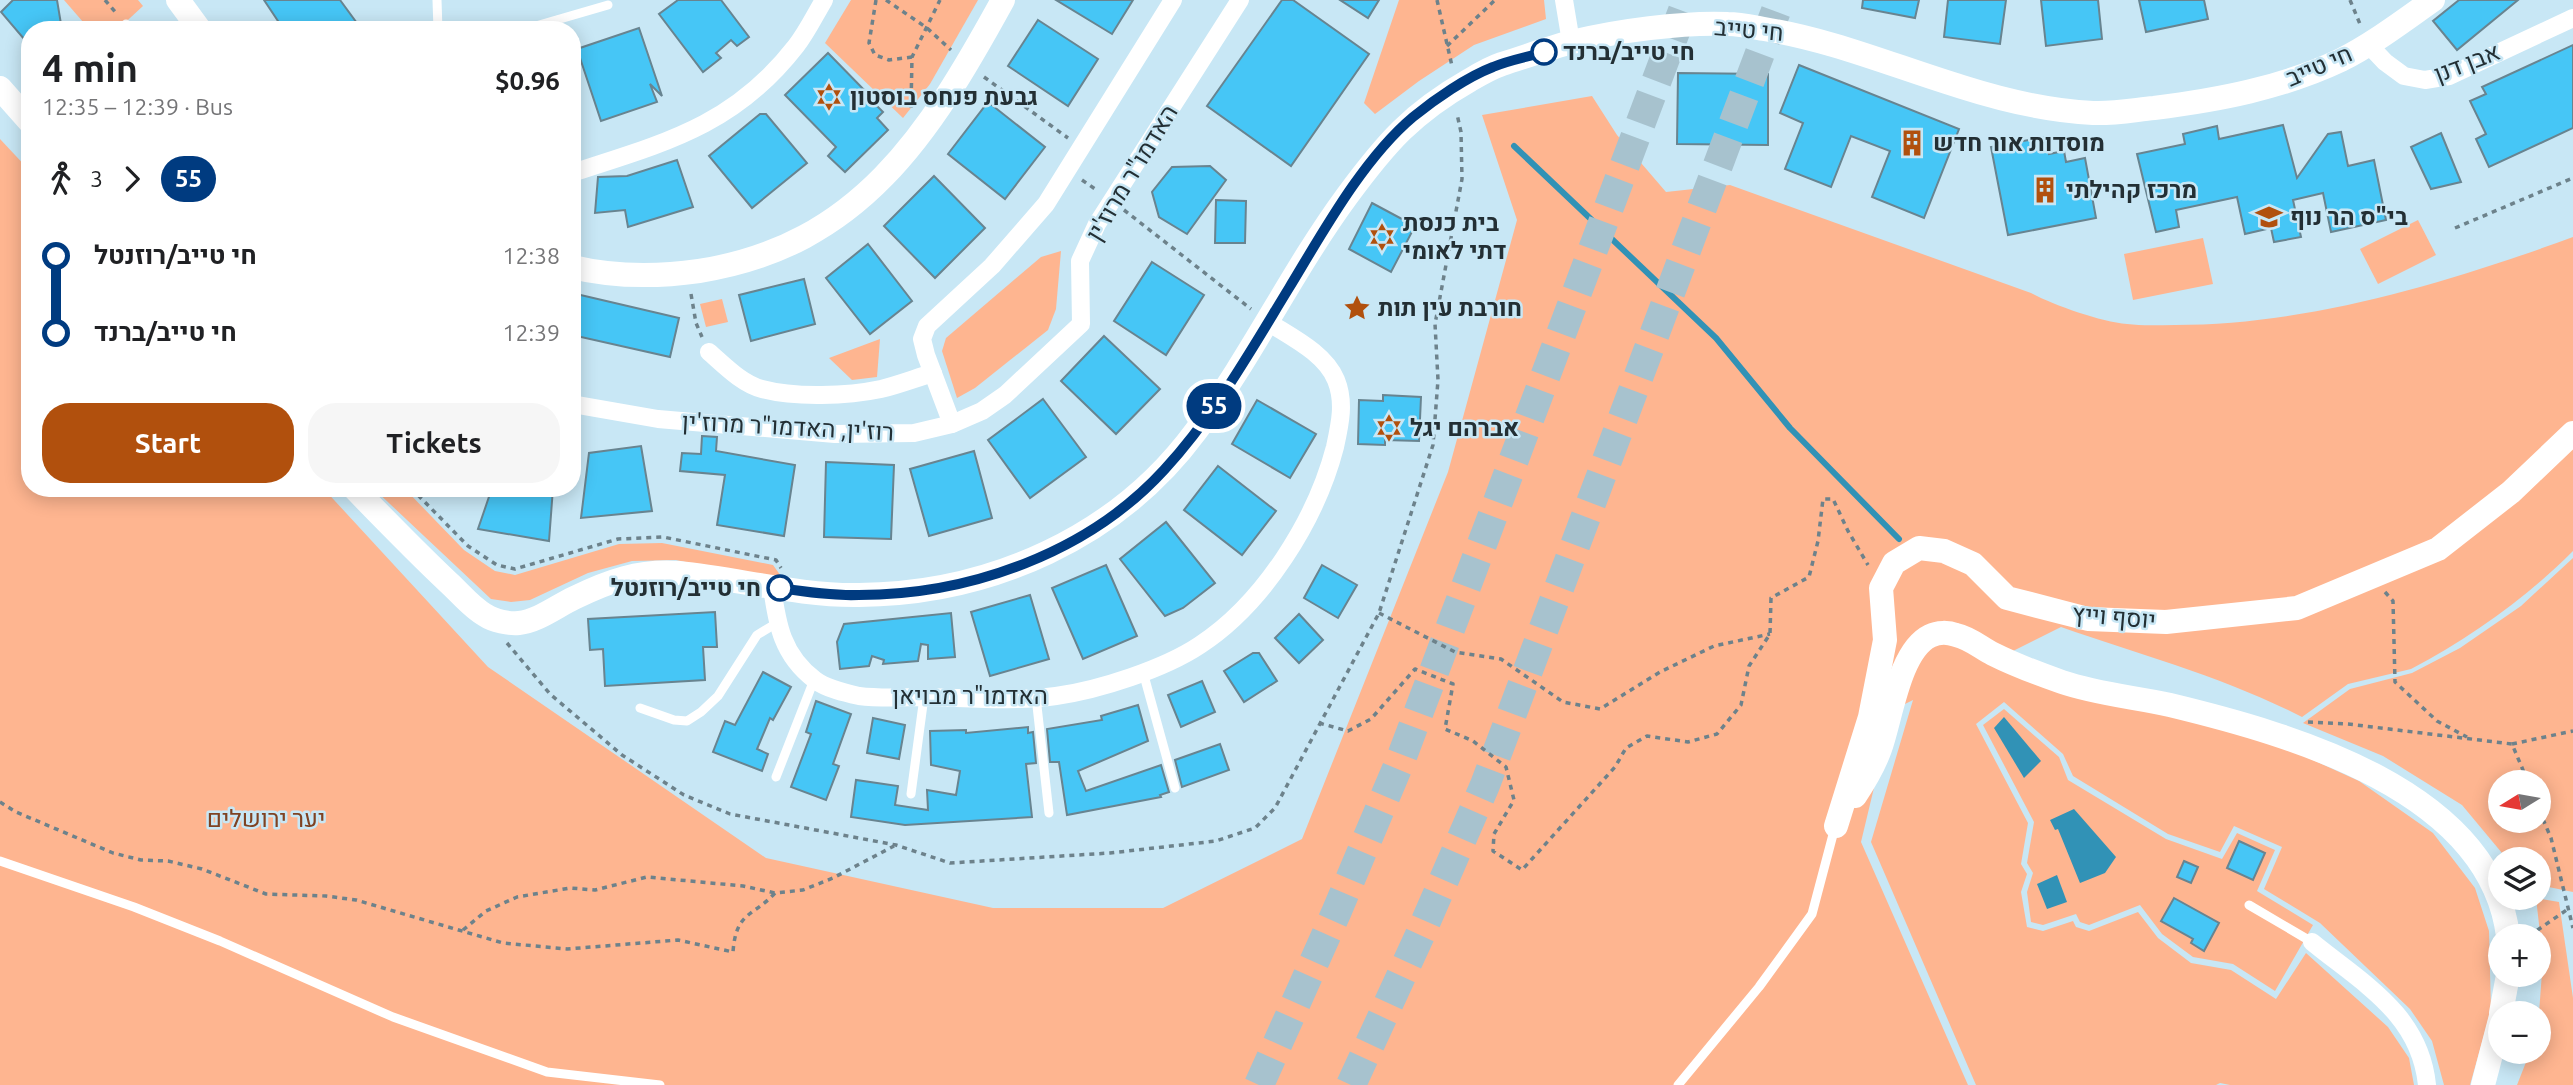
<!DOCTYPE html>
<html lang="en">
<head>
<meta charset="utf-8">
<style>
	body { margin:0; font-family:Ubuntu,Heebo,sans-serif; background:#f6f6f6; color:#202124; height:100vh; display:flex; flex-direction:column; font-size:26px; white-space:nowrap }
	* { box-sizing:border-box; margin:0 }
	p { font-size:23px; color:#757577 }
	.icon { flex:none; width:38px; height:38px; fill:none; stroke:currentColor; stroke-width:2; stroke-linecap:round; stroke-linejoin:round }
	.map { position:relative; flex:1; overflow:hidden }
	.sheet { position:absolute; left:21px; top:21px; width:560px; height:476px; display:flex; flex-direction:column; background:#fff; border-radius:28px; box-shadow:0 4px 18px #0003 }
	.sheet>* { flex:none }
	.badge { padding:0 14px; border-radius:23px; font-size:24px; line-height:46px }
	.needle { width:46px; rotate:259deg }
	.controls { position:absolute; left:2488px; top:770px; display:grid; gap:14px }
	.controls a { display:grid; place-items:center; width:63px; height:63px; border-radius:50%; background:#fff; box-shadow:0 4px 18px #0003; font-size:35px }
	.map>.badge { position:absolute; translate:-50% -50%; box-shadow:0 0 0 4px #fff }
	.legs { display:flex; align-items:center; gap:10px; height:77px; padding:0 21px; font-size:23px }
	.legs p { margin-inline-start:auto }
	.overview { display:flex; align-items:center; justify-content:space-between; height:119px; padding:0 21px }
	h1 { font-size:38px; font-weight:700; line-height:52px }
	.button { display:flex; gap:14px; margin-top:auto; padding:14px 21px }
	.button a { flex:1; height:80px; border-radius:28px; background:#b1500d; color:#fff; font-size:28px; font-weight:700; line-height:80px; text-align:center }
	.button a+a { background:#f6f6f6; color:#202124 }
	ul { padding:0 21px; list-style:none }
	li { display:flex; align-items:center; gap:24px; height:77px; font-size:26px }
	li i { display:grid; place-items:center; width:10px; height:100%; margin:0 9px; background:currentColor }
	li i::after { content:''; width:18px; height:18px; margin:-9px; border:5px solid; border-radius:50%; background:#fff }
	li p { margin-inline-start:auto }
	li:first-child i { background:linear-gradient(#0000 50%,currentColor 0) }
	li:last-child i { background:linear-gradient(currentColor 50%,#0000 0) }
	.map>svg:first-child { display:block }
</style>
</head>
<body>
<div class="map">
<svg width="2573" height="1085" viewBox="0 0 2573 1085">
	<rect width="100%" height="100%" fill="#c8e7f5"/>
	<g fill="#feb590" fill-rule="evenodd">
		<polygon points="64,0 138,0 143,6 117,30 90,30"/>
		<polygon points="851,0 978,0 930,84 903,118 825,43"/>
		<polygon points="1399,0 1544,0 1546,19 1474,45 1419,81 1375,114 1364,103"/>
		<path d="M1592 96 1617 135 1666 192 1730 185 2031 293C2053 305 2101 322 2127 324 2142 326 2159 325 2175 325 2309 325 2447 283 2573 237V551C2525 599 2471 637 2411 669L2348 684 2302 717C2226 678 2142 655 2061 627L2003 656 2258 735 2359 781 2433 833 2475 888 2489 931 2491 1010 2470 1085H2444L2432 1041 2410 1009 2320 923 2264 889 2282 847 2234 826 2220 852 2168 834 2073 776 2063 754 2004 702 1976 724 2028 823 2021 864 2027 874 2021 892 2027 927 2043 931 2073 921 2076 927 2089 931 2138 912 2158 938 2191 963 2231 970 2276 999 2306 953 2388 1027 2409 1058 2414 1085H2230L2220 1083 2216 1085H1976L1871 842 1913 700 1903 705 1884 746 1861 842 1968 1085H0V139L30 171V488H323L488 667 766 858 993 908H1163L1302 839 1448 472 1517 220 1482 115Z"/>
		<polygon points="2418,220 2436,255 2378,284 2360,249"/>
		<polygon points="2203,238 2213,284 2133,300 2124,254"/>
		<polygon points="1061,251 1056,309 1048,330 975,388 957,398 942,351 946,338 1041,257"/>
		<polygon points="722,299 728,322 706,327 700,304"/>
		<polygon points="880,339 877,377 852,380 829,358"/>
		<polygon points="373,488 404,488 464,550 495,571 515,575 619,544 662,543 773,565 786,583 676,560 632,561 588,573 530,600 511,602 491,599"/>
		<path d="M2573 558V892L2539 885V859H2507L2462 805 2383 756 2303 723 2350 689 2412 673 2460 648 2521 606ZM2501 782H2539V821H2501Z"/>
		<polygon points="2004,709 2059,757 2068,780 2166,839 2222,859 2237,833 2275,850 2257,891 2313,925 2275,991 2233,964 2193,957 2162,934 2140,905 2089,925 2080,922 2076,914 2043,925 2031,922 2027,892 2033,873 2027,863 2034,822 1983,725"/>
		<polygon points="2536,898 2559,902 2573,998 2573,1085 2517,1085 2530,1052 2539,1052 2539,1013 2543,959"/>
	</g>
	<g fill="#3192b6">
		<polygon points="2004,717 2041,761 2024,778 1994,728"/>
		<polygon points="2074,809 2116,857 2105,873 2080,883 2058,829 2055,830 2050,820"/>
		<polygon points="2057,875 2067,902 2047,909 2037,884"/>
	</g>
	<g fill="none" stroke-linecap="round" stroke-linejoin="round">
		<polyline stroke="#3192b6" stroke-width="6" points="1514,146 1716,338 1790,428 1899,539"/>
	</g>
	<g fill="#46c6f6" stroke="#688490" stroke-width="2">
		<polygon points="13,0 57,0 62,30 30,30 30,46 1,12"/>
		<polygon points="264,0 340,0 362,30 284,30"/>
		<polygon points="678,0 721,0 749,37 737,46 731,40 716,53 721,58 703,72 659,14"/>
		<polygon points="1056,0 1133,0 1112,34"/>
		<polygon points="1282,0 1293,0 1369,54 1291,166 1207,106"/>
		<polygon points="1340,0 1379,0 1368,18"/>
		<polygon points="1863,0 1919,0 1915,18 1862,8"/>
		<polygon points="1948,0 2006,0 2000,44 1944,37"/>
		<polygon points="2041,0 2098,0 2102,39 2046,46"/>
		<polygon points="2139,0 2204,0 2208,19 2146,32"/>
		<polygon points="2459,0 2518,0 2457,50 2433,21"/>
		<polygon points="1038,20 1098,59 1068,106 1008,66"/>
		<polygon points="639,28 662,96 650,84 657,102 601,121 577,49"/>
		<polygon points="2573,45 2573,128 2489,167 2476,139 2486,134 2470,101 2486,94 2482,87"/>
		<polygon points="828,53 872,98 870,99 883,112 877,118 888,130 845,172 828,156 836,147 785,95"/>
		<polygon points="1799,65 1959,129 1924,218 1872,197 1890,151 1851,136 1831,187 1785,169 1803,123 1780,113"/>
		<polygon points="1678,73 1768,74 1768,145 1677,144"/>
		<polygon points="988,102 1045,147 1005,199 948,154"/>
		<polygon points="760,114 766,114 807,163 752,208 709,156"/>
		<polygon points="2283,125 2297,178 2328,134 2341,132 2348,166 2374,160 2386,220 2331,232 2323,193 2293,200 2301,237 2274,242 2271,228 2245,234 2237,197 2176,210 2179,227 2156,232 2137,154 2185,144 2183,134 2217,126 2219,139"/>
		<polygon points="2441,133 2461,182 2431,189 2411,147"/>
		<polygon points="2045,137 2049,154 2064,151 2066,162 2085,158 2096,218 2008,235 1991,147"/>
		<polygon points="677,160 693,207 628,227 625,210 595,213 598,177 627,176"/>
		<polygon points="1210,166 1226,180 1187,234 1159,217 1152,192 1172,167"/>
		<polygon points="934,176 985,228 935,278 884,226"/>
		<polygon points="1216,200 1246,201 1245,243 1215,243"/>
		<polygon points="1372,203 1415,226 1391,272 1349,249"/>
		<polygon points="868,244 912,301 870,334 826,278"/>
		<polygon points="1152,262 1204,295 1166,355 1114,321"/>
		<polygon points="804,279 815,324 751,341 739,295"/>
		<polygon points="572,293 679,318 670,357 572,335"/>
		<polygon points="1104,336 1160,389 1116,434 1061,381"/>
		<polygon points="1383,395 1421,397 1419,441 1385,440 1385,445 1358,444 1359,400 1383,401"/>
		<polygon points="1043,399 1086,457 1030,498 988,440"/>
		<polygon points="1257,400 1316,434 1290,478 1232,444"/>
		<polygon points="702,436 717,437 716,451 795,465 784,536 717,525 725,475 680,471 682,453 701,454"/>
		<polygon points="641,446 652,511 581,518 589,453"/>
		<polygon points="974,451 992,518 929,536 910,469"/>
		<polygon points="826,462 894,465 891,539 824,537"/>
		<polygon points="1218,466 1276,511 1242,555 1184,510"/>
		<polygon points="492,488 553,488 549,541 478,529"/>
		<polygon points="1166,522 1215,583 1183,608 1165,616 1120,559"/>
		<polygon points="1106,565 1137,636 1083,659 1052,588"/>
		<polygon points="1322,565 1357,585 1338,618 1304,598"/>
		<polygon points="1030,595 1049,659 990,676 971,612"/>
		<polygon points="715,612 717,647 703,647 705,680 605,686 603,649 590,650 588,619"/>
		<polygon points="951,613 955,657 928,659 928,645 921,644 918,661 883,664 884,660 872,656 869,666 840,669 837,642 844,624"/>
		<polygon points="1299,614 1323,640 1299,663 1275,638"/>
		<polygon points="1253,653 1259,653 1277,681 1244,702 1224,671"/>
		<polygon points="763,672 791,687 773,720 770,718 757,749 768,754 762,771 713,752 725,721 735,725"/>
		<polygon points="1202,681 1215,712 1181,727 1168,695"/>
		<polygon points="816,701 851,714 833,764 839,766 826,800 791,787 811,734 806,732"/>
		<polygon points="1138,705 1148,741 1078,771 1086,791 1161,765 1169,792 1160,795 1161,797 1067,815 1059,762 1050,762 1047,729 1102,720 1101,716"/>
		<polygon points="873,718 905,725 899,759 867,753"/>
		<polygon points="1028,727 1028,733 1033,732 1036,763 1026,764 1032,817 905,825 851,817 856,780 898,786 895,805 928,810 927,790 956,795 960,771 931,765 930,731 966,730 966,733"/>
		<polygon points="1220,744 1229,770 1182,787 1175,760"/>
		<polygon points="2239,841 2265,853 2253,880 2227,868"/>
		<polygon points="2184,861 2198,867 2191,883 2177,877"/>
		<polygon points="2174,898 2219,923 2204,951 2191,943 2193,939 2161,921"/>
	</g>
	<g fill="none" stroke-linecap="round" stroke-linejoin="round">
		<g stroke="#a7c2ce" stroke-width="30" stroke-dasharray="30 15" stroke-linecap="butt">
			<polyline points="1259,1085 1336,913 1401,759 1687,0"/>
			<polyline points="1351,1085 1420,935 1485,785 1780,0"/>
		</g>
		<g stroke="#6d828b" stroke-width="3.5" stroke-dasharray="5 5" stroke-linecap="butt">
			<polyline points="105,0 117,14"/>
			<polyline points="876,0 869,43 875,55 889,60 912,57"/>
			<polyline points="886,0 927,28 951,50"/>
			<polyline points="1437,0 1452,66"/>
			<polyline points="2350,0 2360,24"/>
			<polyline points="1447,46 1495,0"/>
			<polyline points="984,77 1068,138"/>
			<polyline points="911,108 912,57 940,0"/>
			<polyline points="1082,180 1098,191"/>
			<polyline points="1124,210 1251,309"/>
			<polyline points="2455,228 2573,178"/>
			<polyline points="691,294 696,323 702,337"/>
			<polyline points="411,488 468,546 497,565 515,569 618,539 663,537 776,560 781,568"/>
			<polyline points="2385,592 2393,601 2395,682 2437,721 2467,737"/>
			<polyline points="1379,613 1455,652 1501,659 1563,702 1600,709 1660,672 1714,646 1770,634"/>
			<polyline points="507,643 550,694 622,755 684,795 730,814 896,845 950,863 1110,853 1216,841 1255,828 1275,808 1379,613 1433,445 1438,380 1435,324 1462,179 1461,132 1457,114"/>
			<polyline points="2308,722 2348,724 2512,744 2528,782"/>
			<polyline points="1319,723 1348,731 1371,719 1415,669 1453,684 1445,729 1473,741 1506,767 1514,800 1494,834 1493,851 1522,870 1615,767 1626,748 1647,736 1688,742 1717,734 1741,705 1749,666 1770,634 1771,598 1809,577 1818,541 1823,499 1833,499 1848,531 1868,565"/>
			<polyline points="2512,744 2573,731"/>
			<path d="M0 802 16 812 113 853 141 860 168 861 202 869 266 894 326 896 356 900 503 943 567 949 678 940 733 952C736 911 753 917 775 893L803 890 833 878 894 846"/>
			<polyline points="2539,810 2551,838 2573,928"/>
			<polyline points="463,930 486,911 517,897 570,888 595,890 647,877 743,886 775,893"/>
			<polyline points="2529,936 2568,909"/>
		</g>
		<g stroke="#fff" stroke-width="9">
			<polyline points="437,0 438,30"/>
			<polyline points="126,24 132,30"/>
			<polyline points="522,30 608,5"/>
			<polyline points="1143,672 1175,788"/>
			<polyline points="1036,697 1049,813"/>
			<polyline points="640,708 674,720 687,721 701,712 718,696 757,635 777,623"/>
			<polyline points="776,777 814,680"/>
			<polyline points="911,794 924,697"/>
			<polyline points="0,861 134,907 220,941 393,1017 547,1072 660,1085"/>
			<polyline points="2249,905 2312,942"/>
			<polyline points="1678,1085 1759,987 1812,914 1835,827"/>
		</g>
		<g stroke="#fff" stroke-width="18">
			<polyline points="1564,0 1571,42"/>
			<polyline points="2368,44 2385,62 2404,76 2425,80 2449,76 2573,18"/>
			<path d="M572 173C664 143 734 126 796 46 807 32 815 15 824 0"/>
			<path d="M709 352C724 365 742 384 762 389 795 398 848 396 881 389 898 385 916 378 933 373"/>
			<polyline points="572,404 658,419 835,434 914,433 952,424 926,355 922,339 927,326 992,266 1046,204 1173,0"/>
			<polyline points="952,424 982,411 1005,395 1081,324 1080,261 1097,224 1240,0"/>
			<path d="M772 587C777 624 782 655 815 680 827 689 845 693 859 696 882 699 906 697 928 697 970 698 1014 702 1056 696 1099 690 1164 669 1200 645 1264 603 1316 520 1335 447 1340 424 1345 402 1336 380 1325 353 1291 337 1268 322"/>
			<path d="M2312 942C2362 983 2420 1014 2427 1085"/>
		</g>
		<g stroke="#fff" stroke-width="24">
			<polyline points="178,0 200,30"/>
			<polyline points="0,88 30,122"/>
			<path d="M572 267C614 277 657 277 699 271 860 246 930 133 1003 0"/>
			<path d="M354 488C385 520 416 552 449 583 460 593 472 608 485 615 494 621 509 624 519 623 538 621 557 606 574 598 609 581 639 570 679 573 739 579 799 596 859 595 991 594 1118 537 1196 431 1252 356 1292 271 1347 196 1386 143 1412 113 1470 80 1480 74 1490 68 1502 64 1525 57 1548 48 1572 42 1616 31 1683 22 1728 24 1740 24 1753 27 1764 29 1833 40 1896 67 1962 87 2003 100 2050 111 2093 113 2113 114 2134 110 2154 108 2218 100 2282 88 2341 60 2373 44 2403 21 2433 0"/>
			<path d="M1855 796C1865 781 1874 766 1880 749 1891 719 1899 651 1930 636 1938 632 1948 632 1956 635 1970 638 1981 648 1993 654 2015 665 2039 674 2062 682 2097 694 2134 697 2170 705 2290 734 2490 790 2508 936"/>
			<polyline points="1836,826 1870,717 1885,640 1881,588 1894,563 1919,548 1944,551 1973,564 2007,598 2088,619 2166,622 2297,608 2438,549 2511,492 2573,433"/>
			<polyline points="2501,1013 2508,975"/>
			<polyline points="2483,1085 2501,1016"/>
		</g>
	</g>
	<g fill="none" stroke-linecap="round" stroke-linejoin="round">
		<g stroke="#fff" stroke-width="16">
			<path id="line-1" d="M780 588C806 592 833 596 859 595 970 595 1088 553 1164 470 1214 416 1251 350 1289 288 1323 232 1363 159 1413 117 1435 99 1467 77 1493 67 1509 60 1528 57 1544 52"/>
		</g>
		<use href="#line-1" stroke="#003b80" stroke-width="10"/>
	</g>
	<defs>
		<g id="synagogue-bare" transform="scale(2.1)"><path d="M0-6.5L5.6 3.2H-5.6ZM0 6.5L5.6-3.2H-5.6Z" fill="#b1500d" stroke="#c8e7f5" stroke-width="2.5" paint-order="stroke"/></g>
		<g id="building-bare" transform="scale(2.1)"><path d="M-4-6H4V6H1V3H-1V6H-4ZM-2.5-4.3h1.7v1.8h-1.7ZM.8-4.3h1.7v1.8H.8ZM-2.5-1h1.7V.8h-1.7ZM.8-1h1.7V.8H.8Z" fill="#b1500d" stroke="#c8e7f5" stroke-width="2.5" paint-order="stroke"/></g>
		<g id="school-bare" transform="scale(2.1)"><path d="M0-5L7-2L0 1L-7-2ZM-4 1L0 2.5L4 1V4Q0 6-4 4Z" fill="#b1500d" stroke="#c8e7f5" stroke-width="2.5" paint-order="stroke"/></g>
		<g id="sight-bare" transform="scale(2.1)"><path d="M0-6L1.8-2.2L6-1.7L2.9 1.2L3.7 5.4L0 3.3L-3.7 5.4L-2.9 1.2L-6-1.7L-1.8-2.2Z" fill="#b1500d" stroke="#c8e7f5" stroke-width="2.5" paint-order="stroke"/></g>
	</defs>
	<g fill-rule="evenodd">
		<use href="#synagogue-bare" x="829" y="97"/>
		<use href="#building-bare" x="1912" y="143"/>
		<use href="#building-bare" x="2045" y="190"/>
		<use href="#school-bare" x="2269" y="217"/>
		<use href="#synagogue-bare" x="1382" y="237"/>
		<use href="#sight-bare" x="1357" y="308"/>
		<use href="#synagogue-bare" x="1389" y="428"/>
	</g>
	<g fill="#fff" stroke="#003b80" stroke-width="3.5">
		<circle cx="1544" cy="52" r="12"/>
		<circle cx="780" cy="588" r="12"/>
	</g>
	<g text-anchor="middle" stroke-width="5" stroke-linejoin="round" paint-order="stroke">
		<g font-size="24" fill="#232f34" stroke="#c8e7f5">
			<text transform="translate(1749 30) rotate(5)" y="8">חי טייב</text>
			<text transform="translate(2467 63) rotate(-21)" y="8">אבן דנן</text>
			<text transform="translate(2319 66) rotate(-23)" y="8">חי טייב</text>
			<text transform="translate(1132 173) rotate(-59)" y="8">האדמו"ר מרוז'ין</text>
			<text transform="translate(788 427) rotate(3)" y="8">רוז'ין, האדמו"ר מרוז'ין</text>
			<text transform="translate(2114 617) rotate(5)" y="8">יוסף וייץ</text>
			<text x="970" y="704">האדמו"ר מבויאן</text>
		</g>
		<g font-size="24" font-weight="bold" fill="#232f34" stroke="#c8e7f5" text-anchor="start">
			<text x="1563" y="60">חי טייב/ברנד</text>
			<text x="761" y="596" text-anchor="end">חי טייב/רוזנטל</text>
		</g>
		<g font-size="24" font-weight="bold" fill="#232f34" stroke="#c8e7f5" text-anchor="start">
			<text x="850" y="105">גבעת פנחס בוסטון</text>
			<text x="1933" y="151">מוסדות אור חדש</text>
			<text x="2066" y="198">מרכז קהילתי</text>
			<text x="2290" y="225">בי"ס הר נוף</text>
			<text x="1403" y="231">בית כנסת<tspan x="1403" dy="28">דתי לאומי</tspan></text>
			<text x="1378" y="316">חורבת עין תות</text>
			<text x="1410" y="436">אברהם יגל</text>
		</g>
		<g font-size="24" fill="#7f4221" stroke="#c8e7f5">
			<text x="266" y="827">יער ירושלים</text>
		</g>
	</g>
</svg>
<div class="controls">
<a><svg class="needle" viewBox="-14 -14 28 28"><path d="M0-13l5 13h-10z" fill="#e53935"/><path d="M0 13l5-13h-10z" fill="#757577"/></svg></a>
<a><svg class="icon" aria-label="layers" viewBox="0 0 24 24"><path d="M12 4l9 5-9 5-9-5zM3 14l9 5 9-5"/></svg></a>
<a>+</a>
<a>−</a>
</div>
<b class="badge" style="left:1214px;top:406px;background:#003b80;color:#fff">55</b>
<section class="sheet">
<div class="overview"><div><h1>4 min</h1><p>12:35 – 12:39 · Bus</p></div><b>$0.96</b></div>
<div class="legs"><svg class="icon" aria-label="walk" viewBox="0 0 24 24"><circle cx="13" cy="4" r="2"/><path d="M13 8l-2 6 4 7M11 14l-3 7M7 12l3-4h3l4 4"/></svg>3<svg class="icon" aria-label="forward" viewBox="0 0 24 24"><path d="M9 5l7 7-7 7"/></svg><b class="badge" style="background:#003b80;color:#fff">55</b></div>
<ul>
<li><i style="color:#003b80"></i><b>חי טייב/רוזנטל</b><p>12:38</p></li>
<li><i style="color:#003b80"></i><b>חי טייב/ברנד</b><p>12:39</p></li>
</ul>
<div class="button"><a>Start</a><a>Tickets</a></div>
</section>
</div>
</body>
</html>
